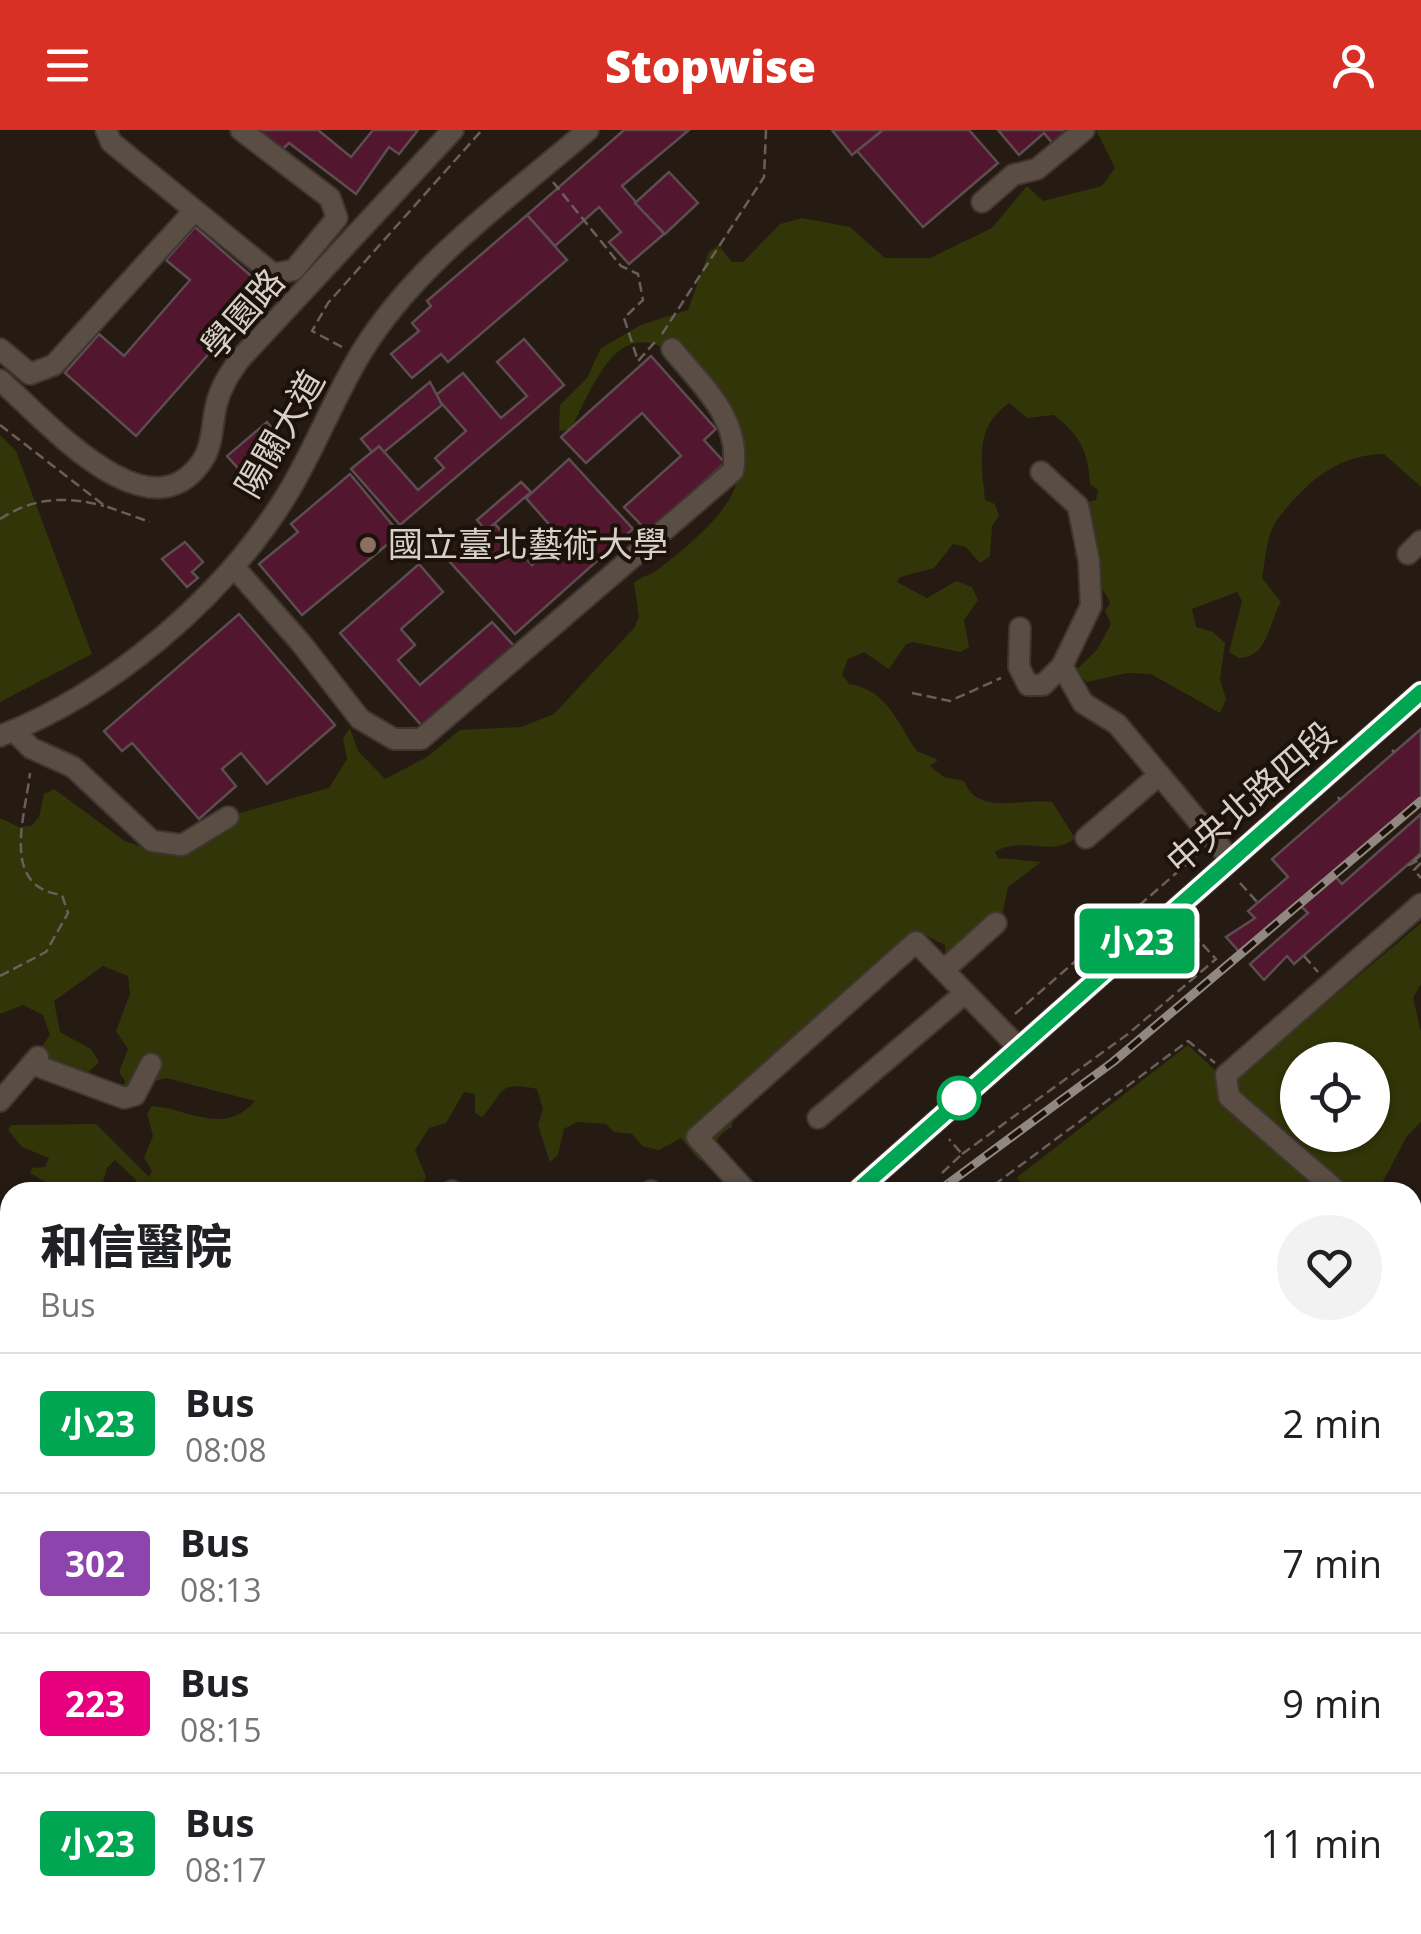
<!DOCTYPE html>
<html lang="en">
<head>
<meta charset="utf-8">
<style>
	body { margin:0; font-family:"Open Sans","Noto Sans TC",sans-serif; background:#f2f2f2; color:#202124; height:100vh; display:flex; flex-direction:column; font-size:38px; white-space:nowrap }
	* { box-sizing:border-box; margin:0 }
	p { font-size:32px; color:#757577 }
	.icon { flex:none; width:55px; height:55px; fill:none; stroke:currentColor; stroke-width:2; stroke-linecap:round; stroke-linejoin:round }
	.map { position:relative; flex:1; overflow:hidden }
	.sheet { position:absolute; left:0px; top:1052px; width:1422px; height:752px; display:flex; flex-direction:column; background:#fff; border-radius:30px 30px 0 0; box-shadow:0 2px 8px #0004 }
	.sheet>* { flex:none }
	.badge { padding:0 20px; border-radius:8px; font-size:35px; line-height:65px }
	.buttons { position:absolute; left:1280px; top:912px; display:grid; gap:20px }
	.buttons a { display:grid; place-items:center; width:110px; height:110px; border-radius:50%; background:#fff; box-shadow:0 2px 8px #0004; font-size:50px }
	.map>.badge { position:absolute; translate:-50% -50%; box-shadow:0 0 0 5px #fff }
	.round { display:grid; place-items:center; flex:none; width:105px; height:105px; border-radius:52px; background:#f2f2f2 }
	.summary { display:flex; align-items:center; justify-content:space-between; height:170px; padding:0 40px }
	h1 { font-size:48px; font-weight:800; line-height:75px }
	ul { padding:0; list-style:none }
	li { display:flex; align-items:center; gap:30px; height:140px; padding:0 40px; border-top:2px solid #e0e0e0 }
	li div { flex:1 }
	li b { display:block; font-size:38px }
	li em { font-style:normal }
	li .badge { min-width:110px; font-weight:700; text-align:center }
	header { display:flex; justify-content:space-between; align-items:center; height:130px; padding:0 40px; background:#d93025; color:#fff; font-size:45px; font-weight:800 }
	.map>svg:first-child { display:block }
</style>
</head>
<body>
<header><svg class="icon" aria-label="menu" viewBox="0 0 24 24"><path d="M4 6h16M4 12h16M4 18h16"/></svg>Stopwise<svg class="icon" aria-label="person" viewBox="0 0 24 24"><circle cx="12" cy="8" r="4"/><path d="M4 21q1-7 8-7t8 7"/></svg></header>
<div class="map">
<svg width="1421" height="1804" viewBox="0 0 1421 1804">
	<rect width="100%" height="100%" fill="#261b13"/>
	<g fill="#313507" fill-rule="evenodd">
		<path d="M1096 0H1421V357L1384 324C1337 325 1308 351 1279 387 1266 403 1266 428 1262 448L1281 472C1268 493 1269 527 1239 528L1229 522 1242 471 1237 462 1192 479 1196 497 1213 502 1225 513 1220 549 1226 569 1220 583 1151 544 1127 543 1087 552 1075 541 1097 520 1111 494 1105 481 1110 473C1107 460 1085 442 1074 425L1085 373 1096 370 1098 360 1090 354C1088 320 1080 306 1054 285L1027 288 1009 273C974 298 981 331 985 370L995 374 999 386 992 396 990 426 980 433 966 417 953 414 934 438 900 447 897 452 927 468 956 451 972 457 978 470 964 490 969 517 960 522 913 512 906 514 889 539 864 522 848 529 842 544 849 554C889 561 896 592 917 621L938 630 930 636 944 647 964 651C978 687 1024 667 1052 672L1075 708C1054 728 1021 705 995 722L998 728 1041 732 1008 757 1001 790 949 825 945 824V815L923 804 913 808 772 955 759 956 733 986 732 997C714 1006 715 1020 700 1031L681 1008 659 1020 642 1016 632 1004 614 1002 606 994 577 992 564 999 558 1025 550 1032 538 995 543 979 537 959C496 950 505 963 482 987L475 983V964L464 962 446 993 429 998 415 1020 426 1047 419 1062H134L136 1050 115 1030 107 1038 100 1062H63L30 1043 32 1038 45 1037 49 1028 22 1017 8 1000 11 995 96 994 149 1047 152 1041 144 1028 153 1006 147 984 152 976C187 978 224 1007 255 971L166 948 121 961 125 951 119 942 128 919 116 901 130 864 128 846 103 836 54 871 60 902 91 919 99 932 79 951H62L40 919 50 905 43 885 23 875 0 884V688L19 697 31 696 39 687 44 664 54 659 125 711 148 719 236 684 329 658 347 629 343 608 350 598 358 621 385 649 427 627 460 600 521 597 554 584 634 498 639 487 634 453C643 445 652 445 660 438 783 342 744 321 663 218 612 191 589 268 570 300L559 301 560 275 587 248 601 218 641 195 688 180 709 122 718 115 732 132H743L780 94 802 88 850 97 885 128H930L992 98 1027 56 1043 71 1102 56 1115 38Z"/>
		<polygon points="0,305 16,321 92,524 0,572"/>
		<path d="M1421 793V854L1413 868 1421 902V992L1407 1006 1380 1057 1382 1062H1032L1016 1048 1188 915 1230 954ZM1298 930H1372V1005H1298Z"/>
		<polygon points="1421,1181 1421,1425 1412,1416 1412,1194"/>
	</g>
	<g fill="#52172f" stroke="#5d4d51" stroke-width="2.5">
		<polygon points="243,0 318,0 351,27 373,0 418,0 399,24 389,17 356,64 289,13 279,23"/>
		<polygon points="624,0 689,0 622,56 664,104 629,134 609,112 621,102 599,77 555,116 527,85"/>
		<polygon points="832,0 883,0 852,25"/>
		<polygon points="883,0 969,0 998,33 923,97 857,21"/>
		<polygon points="998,0 1069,0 1053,14 1044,3 1019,25"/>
		<polygon points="669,42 698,73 665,104 635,73"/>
		<polygon points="527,85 567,130 448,232 441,224 412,248 391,224 419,201 412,193 431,176 427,171"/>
		<polygon points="195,97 266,159 136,306 65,243 99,204 124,226 190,150 166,130"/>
		<polygon points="524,209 564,255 400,395 351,339 379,316 418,360 444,338 435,328 466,301 435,266 463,243 501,288 527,266 497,232"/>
		<polygon points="651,226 716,299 704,310 725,333 648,402 624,377 681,326 642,283 586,333 561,307"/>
		<polygon points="430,252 442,275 384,322 379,316 372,322 361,309"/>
		<polygon points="267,292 284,312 245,346 227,326"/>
		<polygon points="569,329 633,399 515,504 450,432 494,393 532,435 562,409 526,368"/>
		<polygon points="350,344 400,404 302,485 259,434 298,402 291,394"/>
		<polygon points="521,352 531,362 486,401 477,390"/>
		<polygon points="185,412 203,432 192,442 198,448 187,457 162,429"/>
		<polygon points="419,434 443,462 401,499 415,515 398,530 420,555 492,492 514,516 422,596 340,503"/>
		<polygon points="239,484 335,595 267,654 241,623 222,639 236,656 199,689 132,613 122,621 104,601"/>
		<polygon points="1421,599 1421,671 1335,746 1342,754 1421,684 1421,723 1294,834 1287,826 1264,850 1250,834 1308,783 1301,776 1243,826 1226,807 1255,788 1248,781 1288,747 1272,729"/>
		<polygon points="1412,1528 1421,1530 1421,1589 1412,1588"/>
		<polygon points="1412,1640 1421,1642 1421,1752 1412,1750"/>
		<polygon points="10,1662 10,1696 0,1704 0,1670"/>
		<polygon points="0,1744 10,1756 0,1770"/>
		<polygon points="4,1774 10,1781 10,1795 23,1795 29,1804 0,1804 0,1778"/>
		<polygon points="171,1795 225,1795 234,1804 162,1804"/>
		<polygon points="290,1795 331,1795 332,1796 325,1804 281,1804"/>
		<polygon points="565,1795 754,1795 743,1804 554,1804"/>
		<rect x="1137" y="1795" width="51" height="9"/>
		<rect x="1188" y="1795" width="47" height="9"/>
		<rect x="1235" y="1795" width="36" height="9"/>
		<rect x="1271" y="1795" width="55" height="9"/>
		<rect x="1326" y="1795" width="40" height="9"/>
		<rect x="1366" y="1795" width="35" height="9"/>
	</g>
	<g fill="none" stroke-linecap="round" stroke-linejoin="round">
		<g stroke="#3f3632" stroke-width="24">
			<g id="minor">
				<polyline points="106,0 111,12 273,144 294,140 337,88 330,68 241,0"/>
				<polyline points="982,72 1013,45 1037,39 1084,0"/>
				<polyline points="0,219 30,244 54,235 194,81"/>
				<path d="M0 250C45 289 151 414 204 328 213 313 212 293 216 276 220 258 229 244 240 229L453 0"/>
				<polyline points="1041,342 1078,376 1089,431 1091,476 1062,536 1083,573 1117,594 1230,729"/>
				<polyline points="1408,424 1421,411"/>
				<path d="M234 437 301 513 360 589 394 609H421L733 341C742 289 702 256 672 219"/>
				<polyline points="1020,498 1019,537 1028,555 1043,555 1062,536"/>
				<polyline points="14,601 31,618 73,637 152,711 182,715 228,687"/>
				<path d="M0 606C110 563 219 471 283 371 313 324 332 271 361 223 416 133 509 68 588 0"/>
				<polyline points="1086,708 1159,645"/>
				<polyline points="944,840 996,793"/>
				<polyline points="32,934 124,968 135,965 151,934"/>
				<polyline points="0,971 38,927"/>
				<polyline points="818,988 965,863"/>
				<polyline points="452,1061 453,1062"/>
				<polyline points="649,1062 651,1061"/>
				<polyline points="747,1062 697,1007 916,812 1018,917"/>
				<polyline points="856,1062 1421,562"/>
				<polyline points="1338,1062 1229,967 1226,945 1421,774"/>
				<polyline points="1412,1128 1420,1140 1412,1157"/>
				<polyline points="0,1176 10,1181"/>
				<polyline points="1412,1434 1421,1442"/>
				<polyline points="1412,1494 1415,1517"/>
				<polyline points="0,1532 10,1526"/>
				<polyline points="0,1579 10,1595"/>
				<polyline points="0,1717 10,1709"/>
				<polyline points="1412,1757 1421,1759"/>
				<polyline points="396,1795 404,1804"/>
				<polyline points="824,1795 832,1804"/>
				<polyline points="869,1795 882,1804"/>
				<polyline points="40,1804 47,1795"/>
				<polyline points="121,1804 127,1795"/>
				<polyline points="1012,1804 1013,1795"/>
			</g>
		</g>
		<g stroke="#6a6059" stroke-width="2.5" stroke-dasharray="10 5" stroke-linecap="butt">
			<polyline points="553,52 621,136 638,144 643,170 624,188 638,231 655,212"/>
			<polyline points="662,204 764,47 766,0"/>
			<polyline points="342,217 312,201 328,173 482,0"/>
			<polyline points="0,295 105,376 150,392"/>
			<path d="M0 389C34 367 66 366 104 376"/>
			<polyline points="912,563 950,571 1001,548"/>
			<polyline points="1392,620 1394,622"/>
			<polyline points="1338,667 1340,670"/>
			<polyline points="1421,725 1409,735 1421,729"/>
			<polyline points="1421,733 1414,740 1421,748"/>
			<polyline points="1240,753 1258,773"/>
			<polyline points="1304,826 1318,842"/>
			<path d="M0 846 46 822 68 783 62 765C0 757 25 688 30 643"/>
			<polyline points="1015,884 1198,724"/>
			<polyline points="962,1024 1128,904 1216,829 1189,800"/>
			<polyline points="942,1043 962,1024 949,1009"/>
			<polyline points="994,1055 1188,911 1215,933"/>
			<polyline points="982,1062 994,1055 1003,1062"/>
		</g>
		<use href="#minor" stroke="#5a4d44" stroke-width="20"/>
		<g stroke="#918882" stroke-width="9">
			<g id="rail">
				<polyline points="937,1062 1113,932 1421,671"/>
				<polyline points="85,1804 94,1795"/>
			</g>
		</g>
		<use href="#rail" stroke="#1c120a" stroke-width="5" stroke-dasharray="15" stroke-linecap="butt"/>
	</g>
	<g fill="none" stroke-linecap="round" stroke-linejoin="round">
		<g stroke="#fff" stroke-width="22">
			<polyline id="line" points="856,1062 1421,562"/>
		</g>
		<use href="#line" stroke="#00a651" stroke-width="15"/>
	</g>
	<circle fill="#8d6e63" stroke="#1c120a" stroke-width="4" cx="368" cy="415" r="10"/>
	<circle fill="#fff" stroke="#00a651" stroke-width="5" cx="959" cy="968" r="20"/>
	<g text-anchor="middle" stroke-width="8" stroke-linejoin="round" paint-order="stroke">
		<g font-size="35" fill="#d7cfca" stroke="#1c120a">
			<text transform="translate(243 184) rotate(-49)" y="12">學園路</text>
			<text transform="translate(280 304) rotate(-60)" y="12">陽關大道</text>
			<text transform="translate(1251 668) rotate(-41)" y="12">中央北路四段</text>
		</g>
		<g font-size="35" fill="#d7cfca" stroke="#1c120a" text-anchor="start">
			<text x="388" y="427">國立臺北藝術大學</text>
		</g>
	</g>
</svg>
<div class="buttons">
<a><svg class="icon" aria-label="locate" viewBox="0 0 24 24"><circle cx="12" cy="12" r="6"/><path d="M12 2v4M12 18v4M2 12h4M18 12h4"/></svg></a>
</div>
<b class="badge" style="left:1137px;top:811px;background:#00a651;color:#fff">小23</b>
<section class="sheet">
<div class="summary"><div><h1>和信醫院</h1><p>Bus</p></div><a class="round"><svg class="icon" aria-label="heart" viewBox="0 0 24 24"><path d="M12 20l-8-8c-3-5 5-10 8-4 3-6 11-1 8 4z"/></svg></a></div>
<ul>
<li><span class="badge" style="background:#00a651;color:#fff">小23</span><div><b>Bus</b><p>08:08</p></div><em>2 min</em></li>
<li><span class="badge" style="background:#8e44ad;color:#fff">302</span><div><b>Bus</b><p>08:13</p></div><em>7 min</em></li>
<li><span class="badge" style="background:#e6007e;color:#fff">223</span><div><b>Bus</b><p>08:15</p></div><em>9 min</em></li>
<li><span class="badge" style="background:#00a651;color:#fff">小23</span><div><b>Bus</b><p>08:17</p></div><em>11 min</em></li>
</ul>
</section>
</div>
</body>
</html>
